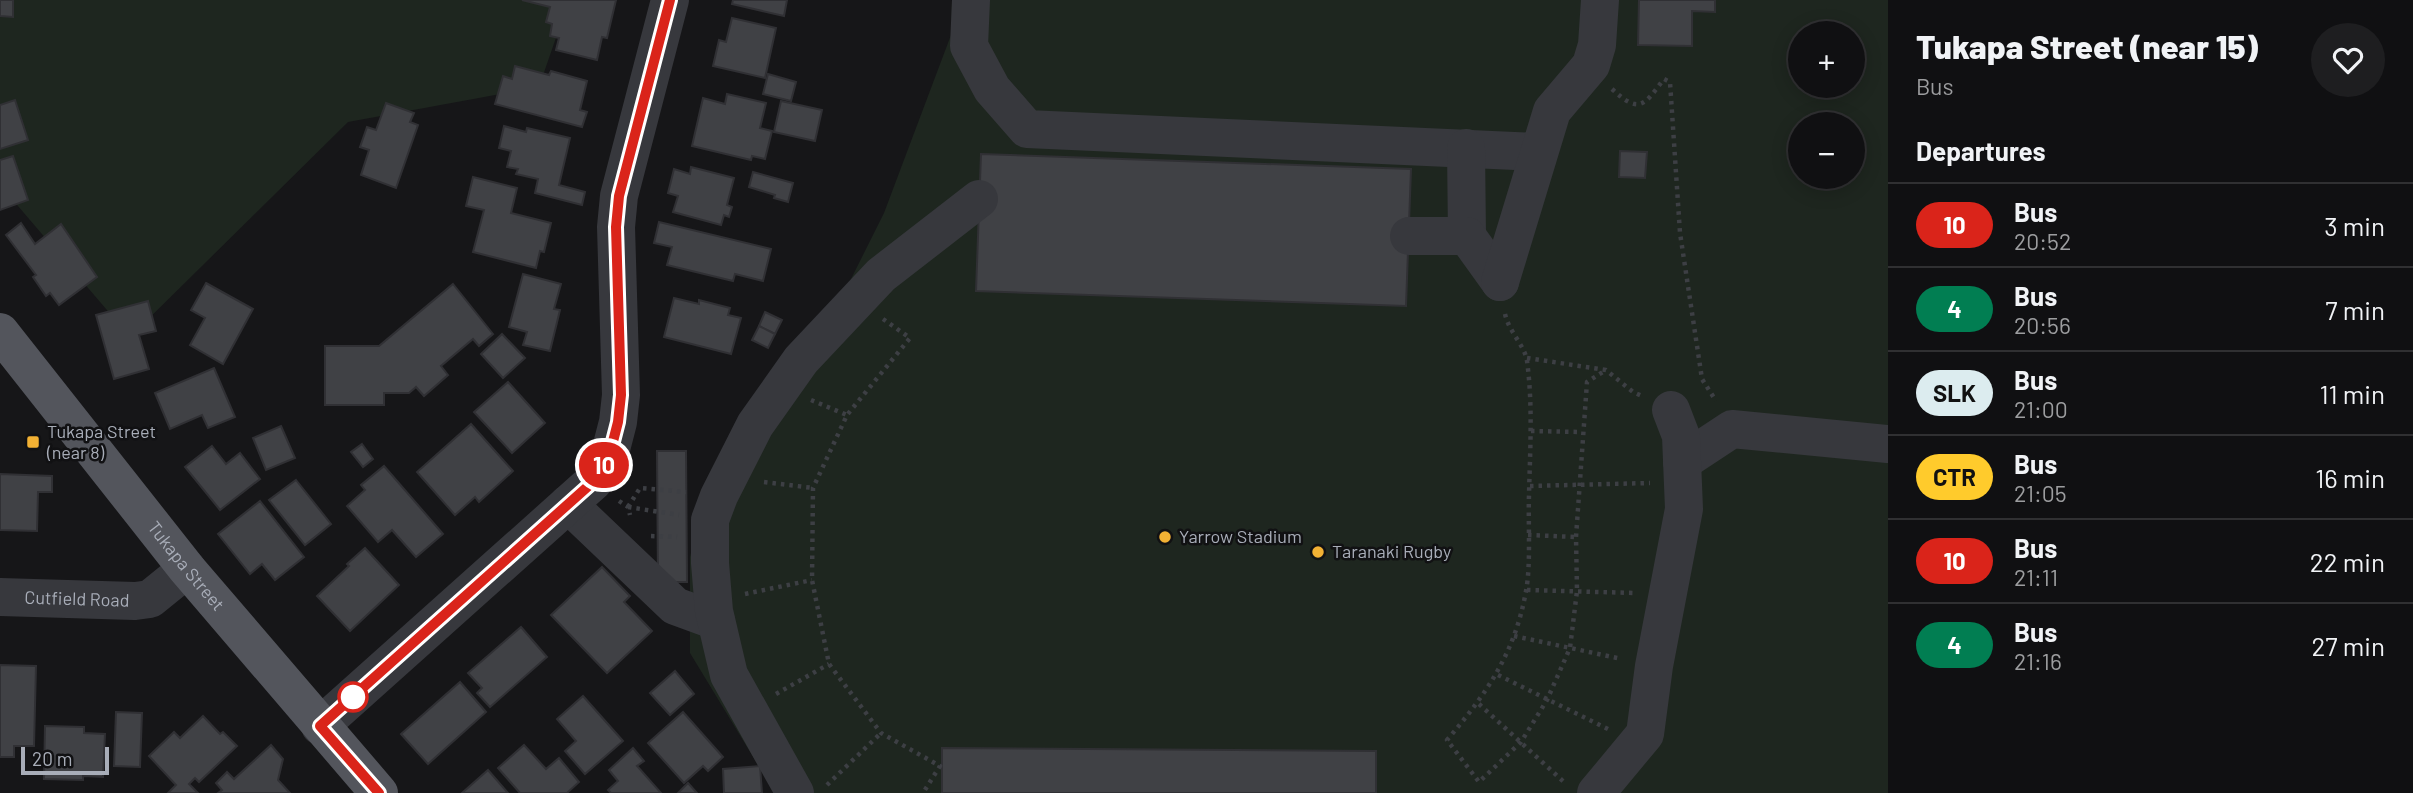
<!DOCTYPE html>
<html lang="en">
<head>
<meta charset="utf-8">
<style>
	body { margin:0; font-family:Barlow,sans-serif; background:#1e1e20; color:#f1f3f6; height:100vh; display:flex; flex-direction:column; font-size:26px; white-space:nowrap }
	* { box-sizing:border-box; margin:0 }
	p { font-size:23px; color:#9c9d9f }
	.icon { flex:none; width:38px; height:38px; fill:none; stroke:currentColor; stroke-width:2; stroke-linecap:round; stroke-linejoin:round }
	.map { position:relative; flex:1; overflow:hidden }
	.drawer { display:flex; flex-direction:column; background:#101012; width:525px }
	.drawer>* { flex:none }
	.badge { padding:0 14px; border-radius:23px; font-size:24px; line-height:46px }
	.buttons { position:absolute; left:1788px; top:21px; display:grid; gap:14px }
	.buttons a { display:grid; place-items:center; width:77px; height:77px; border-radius:50%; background:#101012; box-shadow:0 4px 18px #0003,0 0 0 2px #303032; font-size:35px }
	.scale { position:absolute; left:21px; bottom:18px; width:88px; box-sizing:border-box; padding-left:7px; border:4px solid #a8adb8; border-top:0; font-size:19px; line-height:24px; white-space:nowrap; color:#a8adb8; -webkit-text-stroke:5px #111113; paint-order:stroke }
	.map>.badge { position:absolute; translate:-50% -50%; box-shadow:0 0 0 4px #fff }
	h2 { padding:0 28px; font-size:26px; line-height:63px }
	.round { display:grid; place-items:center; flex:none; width:74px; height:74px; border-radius:37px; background:#1e1e20 }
	.headline { display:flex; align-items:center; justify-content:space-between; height:119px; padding:0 28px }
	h1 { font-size:33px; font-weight:800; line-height:52px }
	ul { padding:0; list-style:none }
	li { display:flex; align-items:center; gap:21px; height:84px; padding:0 28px; border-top:2px solid #303032 }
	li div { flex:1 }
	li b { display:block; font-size:26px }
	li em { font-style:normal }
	li .badge { min-width:77px; font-weight:700; text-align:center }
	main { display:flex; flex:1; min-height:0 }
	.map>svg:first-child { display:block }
</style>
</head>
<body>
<main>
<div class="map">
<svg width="1888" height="793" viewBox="0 0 1888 793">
	<rect width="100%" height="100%" fill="#161618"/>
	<g fill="#1e261f" fill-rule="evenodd">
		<polygon points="0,0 569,0 539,87 348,122 130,337 0,185"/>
		<path d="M952 0H1888V793H775L690 653V557L708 482 843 295 884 213 951 35ZM1801 33H1853V86H1801ZM1801 124H1853V177H1801Z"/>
	</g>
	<g fill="#404145" stroke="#303034" stroke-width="2">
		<polygon points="0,0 13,0 13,17 0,16"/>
		<polygon points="522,0 616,0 607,38 602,37 597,60 556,50 559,38 550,36 552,24 546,22 550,7"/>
		<polygon points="733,0 787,0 784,16 732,4"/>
		<polygon points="1639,0 1715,0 1715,12 1692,11 1692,46 1638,45"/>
		<polygon points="732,18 776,28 765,78 713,66 719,40 726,42"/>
		<polygon points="515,66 549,75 551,71 587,81 580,110 587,112 582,127 495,104 503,76 512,79"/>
		<polygon points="768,74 796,82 791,101 763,94"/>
		<polygon points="727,94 766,103 760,128 772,131 765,159 752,156 751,160 692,146 703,98 725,104"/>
		<polygon points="15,100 28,140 0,149 0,105"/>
		<polygon points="781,101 822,110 815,141 774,132"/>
		<polygon points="386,103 414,113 410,122 418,125 396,188 361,175 369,150 360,147 367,127 376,130"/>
		<polygon points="504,126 526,132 527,128 570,138 559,185 585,192 582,205 535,193 538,179 516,174 518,169 507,167 511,151 499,148"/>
		<polygon points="1620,151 1647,152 1645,178 1619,177"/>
		<polygon points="981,154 1411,169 1406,306 976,291"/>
		<polygon points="13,156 28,200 0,210 0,160"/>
		<polygon points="691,167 734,178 727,205 732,207 729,217 724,215 721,225 673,212 678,196 668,193 674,169 690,174"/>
		<polygon points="753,172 793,183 788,202 774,198 775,195 749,187"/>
		<polygon points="473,177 517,188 511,213 551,223 544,252 540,251 536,268 473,252 484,210 466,206"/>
		<polygon points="659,222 771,249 763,281 735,274 733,281 667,265 672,247 654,243"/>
		<polygon points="21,223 35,244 61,224 97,277 59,305 50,293 46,296 33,277 36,275 6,235"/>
		<polygon points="523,274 561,284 554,309 560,310 550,351 523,345 527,332 509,327"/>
		<polygon points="206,283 253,309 223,364 190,345 205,318 191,310"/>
		<polygon points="453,284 493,334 479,346 473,339 441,366 448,375 424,396 416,387 409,393 384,393 384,405 325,405 325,346 379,346"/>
		<polygon points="674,298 699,304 699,300 730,308 728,315 741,318 731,354 664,337"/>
		<polygon points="148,301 156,331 139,335 149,369 114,379 96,315"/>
		<polygon points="765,312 782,320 775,334 759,326"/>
		<polygon points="759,326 775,334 768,348 752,340"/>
		<polygon points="502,334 525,358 503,378 481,354"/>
		<polygon points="214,368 235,417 208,428 202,415 170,429 155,393"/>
		<polygon points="508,382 545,423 512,453 474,412"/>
		<polygon points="471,424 513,471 479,502 475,497 455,515 417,472"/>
		<polygon points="281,426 295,458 266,470 253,438"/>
		<polygon points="362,444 373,459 363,467 351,452"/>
		<polygon points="212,446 226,464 240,453 260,479 220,510 185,467"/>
		<polygon points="657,451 686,451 687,582 658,582"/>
		<polygon points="384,466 443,534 416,557 392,530 378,542 347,506 365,490 361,485"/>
		<polygon points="0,474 52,476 52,492 38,492 37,531 0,530"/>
		<polygon points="296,480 331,524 305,545 269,500"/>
		<polygon points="260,501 304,557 275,580 262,564 250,574 218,534"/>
		<polygon points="365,548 399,585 350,631 317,596 349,566 347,564"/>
		<polygon points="602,567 630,596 624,602 652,631 607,673 551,615"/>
		<polygon points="521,627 547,657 490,707 477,693 482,688 468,673"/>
		<polygon points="0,665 36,666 34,746 14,746 14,757 0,757"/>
		<polygon points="675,671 694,694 670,715 650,693"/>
		<polygon points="460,682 486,712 428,764 401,734"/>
		<polygon points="583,696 623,741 585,774 565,751 576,741 557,719"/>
		<polygon points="116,712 142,713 140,767 114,766"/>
		<polygon points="683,712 723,757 708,771 703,766 684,783 648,743"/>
		<polygon points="203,716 220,734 223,732 237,746 199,782 195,778 189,784 198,793 168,793 176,785 149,756 174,732 180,738"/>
		<polygon points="45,726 84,727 84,733 105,734 103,777 83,776 83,780 44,779"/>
		<polygon points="271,745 283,759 278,780 290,793 218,793 222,790 216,783 227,772 234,779"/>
		<polygon points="524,745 546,769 559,758 579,782 567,793 520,793 498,768"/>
		<polygon points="633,748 644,761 637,766 661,793 611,793 608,790 618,781 609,770"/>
		<polygon points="942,748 1376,751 1376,793 942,793"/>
		<polygon points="760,766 762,793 724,793 723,769"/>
		<polygon points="488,770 508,793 462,793"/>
		<polygon points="688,783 697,793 678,793"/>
	</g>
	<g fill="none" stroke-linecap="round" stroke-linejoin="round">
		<g stroke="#3d3f44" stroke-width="4.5" stroke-dasharray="3.5 5" stroke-linecap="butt">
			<path d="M1612 89C1640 115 1644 105 1664 79L1670 82 1680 233 1702 379 1716 401"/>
			<path d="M1505 314C1509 332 1525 346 1527 361 1533 405 1530 451 1529 495 1528 523 1531 565 1526 591 1515 653 1487 693 1447 740L1479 782 1521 742 1547 700 1570 648 1577 591 1576 537 1587 382 1606 370"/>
			<polyline points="883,319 910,338 847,415 813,488 812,580 829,664 881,733 940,766 923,793"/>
			<polyline points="1527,358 1606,370 1633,392 1642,396"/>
			<polyline points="811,400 847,415"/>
			<polyline points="1531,431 1582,432"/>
			<polyline points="764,482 813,488"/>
			<polyline points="1530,486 1650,483"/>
			<polyline points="619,501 628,507 630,515"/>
			<polyline points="628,507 640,488 686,492"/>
			<polyline points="628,507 679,515"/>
			<polyline points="1528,535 1576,537"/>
			<polyline points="651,536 677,537"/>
			<polyline points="1527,590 1635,593"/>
			<polyline points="745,594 812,580"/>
			<polyline points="1514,636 1622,659"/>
			<polyline points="1498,675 1608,729"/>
			<polyline points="776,694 829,664"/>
			<polyline points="1479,704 1565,783"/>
			<polyline points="827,785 881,733"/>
		</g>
		<g stroke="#37383d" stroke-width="38">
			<polyline points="971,0 969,46 992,89 1027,129 1539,152"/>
			<polyline points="1466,148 1467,236"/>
			<polyline points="1409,236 1467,236 1500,282"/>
			<polyline points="1500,282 1552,111 1591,65 1597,45 1600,0"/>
			<polyline points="1682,462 1732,429 1888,444"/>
			<polyline points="568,504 675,606 716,621"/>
			<path id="s1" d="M0 597 135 601 150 599 187 569"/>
			<polyline points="320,726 594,481 609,457 618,422 621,395 616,227 619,196 670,0"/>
			<polyline points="795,793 729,675 714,611 710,563 710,520 719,496 755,425 801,360 881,275 979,199"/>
			<polyline points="1596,793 1645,734 1654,666 1684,509 1681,436 1671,410"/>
		</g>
		<path stroke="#53555c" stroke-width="38" id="s2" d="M0 332 187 569 379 793"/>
	</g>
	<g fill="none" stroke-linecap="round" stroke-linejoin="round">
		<g stroke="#fff" stroke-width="16">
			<polyline id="line" points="379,793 320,726 594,481 609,457 618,422 621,395 616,227 619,196 670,0"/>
		</g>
		<use href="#line" stroke="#da241a" stroke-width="10"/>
	</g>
	<g fill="#f2b134" stroke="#111113" stroke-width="2.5">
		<rect x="26" y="435" width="14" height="14" rx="3.5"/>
		<circle cx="1165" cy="537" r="7"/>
		<circle cx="1318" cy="552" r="7"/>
	</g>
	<circle fill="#fff" stroke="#da241a" stroke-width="3.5" cx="353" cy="697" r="14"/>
	<g text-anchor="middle" stroke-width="5" stroke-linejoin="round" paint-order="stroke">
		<g font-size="18" fill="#a8adb8" stroke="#111113" text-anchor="start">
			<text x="47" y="438">Tukapa Street<tspan x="47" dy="21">(near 8)</tspan></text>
			<text x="1179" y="543">Yarrow Stadium</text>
			<text x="1332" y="558">Taranaki Rugby</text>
		</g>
		<g font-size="18" fill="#a8adb8" stroke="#111113">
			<text dy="6" stroke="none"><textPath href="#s2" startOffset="299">Tukapa Street</textPath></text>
			<text dy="6" stroke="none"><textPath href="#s1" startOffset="77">Cutfield Road</textPath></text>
		</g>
	</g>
</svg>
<div class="buttons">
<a>+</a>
<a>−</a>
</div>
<div class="scale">20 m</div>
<b class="badge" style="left:604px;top:465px;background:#da241a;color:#fff">10</b>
</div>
<section class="drawer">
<div class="headline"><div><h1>Tukapa Street (near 15)</h1><p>Bus</p></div><a class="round"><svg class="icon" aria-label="heart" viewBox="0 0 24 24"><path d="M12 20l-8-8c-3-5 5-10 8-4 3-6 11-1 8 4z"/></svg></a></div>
<h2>Departures</h2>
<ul>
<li><span class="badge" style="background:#da241a;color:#fff">10</span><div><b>Bus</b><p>20:52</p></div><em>3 min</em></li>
<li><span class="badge" style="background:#017e52;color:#fff">4</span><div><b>Bus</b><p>20:56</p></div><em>7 min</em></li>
<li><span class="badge" style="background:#dcecef;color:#111">SLK</span><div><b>Bus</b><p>21:00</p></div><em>11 min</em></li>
<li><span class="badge" style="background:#ffcb2c;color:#111">CTR</span><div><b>Bus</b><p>21:05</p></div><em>16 min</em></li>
<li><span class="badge" style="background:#da241a;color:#fff">10</span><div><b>Bus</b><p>21:11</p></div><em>22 min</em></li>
<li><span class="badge" style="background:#017e52;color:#fff">4</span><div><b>Bus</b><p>21:16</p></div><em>27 min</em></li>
</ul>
</section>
</main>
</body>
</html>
